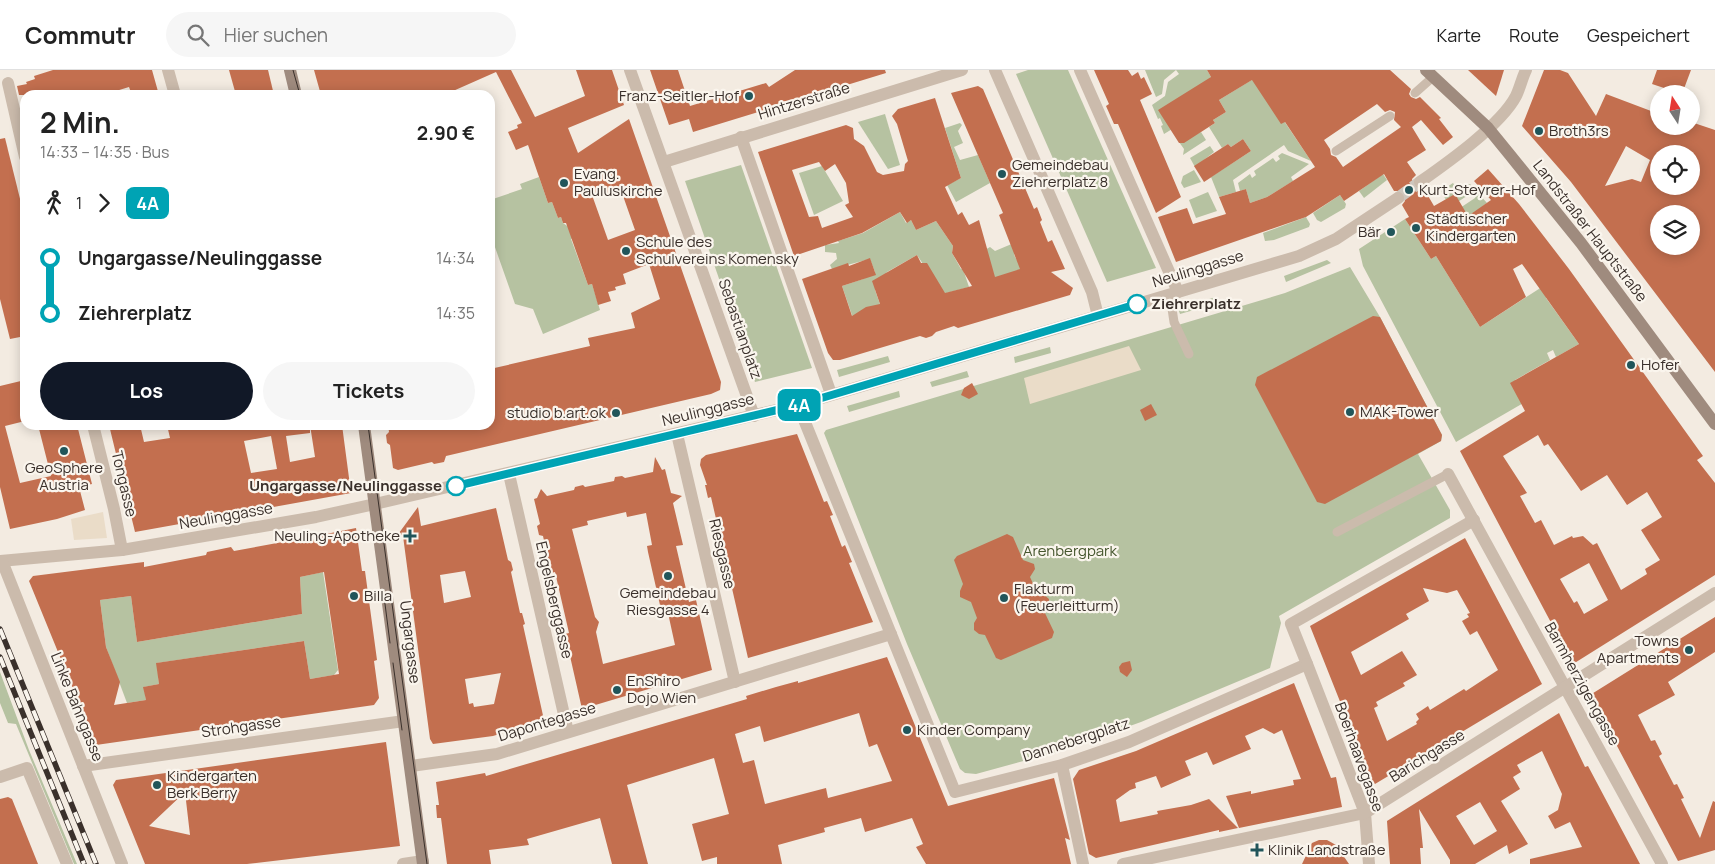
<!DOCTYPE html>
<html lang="de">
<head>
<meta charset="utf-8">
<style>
	body { margin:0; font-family:Manrope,sans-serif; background:#f6f6f6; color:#222; height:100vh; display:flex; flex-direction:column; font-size:19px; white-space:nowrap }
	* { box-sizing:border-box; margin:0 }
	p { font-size:16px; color:#767676 }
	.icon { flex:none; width:28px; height:28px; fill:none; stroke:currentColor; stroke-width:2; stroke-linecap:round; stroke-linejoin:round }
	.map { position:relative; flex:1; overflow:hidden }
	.side { position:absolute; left:20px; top:20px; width:475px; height:340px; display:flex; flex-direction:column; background:#fff; border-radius:15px; box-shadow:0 2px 12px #0003 }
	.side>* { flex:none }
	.badge { padding:0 10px; border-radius:8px; font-size:18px; line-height:32px }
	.needle { width:32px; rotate:348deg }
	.fabs { position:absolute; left:1650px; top:15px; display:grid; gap:10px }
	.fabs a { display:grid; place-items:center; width:50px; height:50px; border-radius:50%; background:#fff; box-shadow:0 2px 12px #0003; font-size:25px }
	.map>.badge { position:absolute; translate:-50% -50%; box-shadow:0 0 0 2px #fff }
	.legs { display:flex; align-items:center; gap:8px; height:55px; padding:0 20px; font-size:16px }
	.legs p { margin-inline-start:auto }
	.summary { display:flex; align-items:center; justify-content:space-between; height:85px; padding:0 20px }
	h1 { font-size:28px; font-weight:700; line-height:38px }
	.primary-button { display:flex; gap:10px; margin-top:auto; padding:10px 20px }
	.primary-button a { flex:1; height:58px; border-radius:30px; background:#111827; color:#fff; font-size:20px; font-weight:700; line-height:58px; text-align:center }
	.primary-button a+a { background:#f6f6f6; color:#222 }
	ul { padding:0 20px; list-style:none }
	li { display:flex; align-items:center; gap:18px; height:55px; font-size:19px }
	li i { display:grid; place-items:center; width:8px; height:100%; margin:0 6px; background:currentColor }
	li i::after { content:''; width:12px; height:12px; margin:-6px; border:4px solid; border-radius:50%; background:#fff }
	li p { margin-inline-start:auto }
	li:first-child i { background:linear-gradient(#0000 50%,currentColor 0) }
	li:last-child i { background:linear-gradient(currentColor 50%,#0000 0) }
	header { display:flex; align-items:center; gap:30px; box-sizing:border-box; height:70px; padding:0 25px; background:#fff; border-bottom:1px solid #e0e0e0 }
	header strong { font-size:24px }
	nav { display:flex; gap:28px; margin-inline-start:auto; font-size:18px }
	.search { width:350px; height:45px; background:#f6f6f6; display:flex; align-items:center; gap:12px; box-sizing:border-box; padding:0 18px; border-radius:28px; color:#767676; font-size:19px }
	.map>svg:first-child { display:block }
</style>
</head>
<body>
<header>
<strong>Commutr</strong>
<div class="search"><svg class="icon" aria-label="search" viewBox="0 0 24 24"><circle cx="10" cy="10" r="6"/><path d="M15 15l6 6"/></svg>Hier suchen</div>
<nav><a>Karte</a><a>Route</a><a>Gespeichert</a></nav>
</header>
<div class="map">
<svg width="1715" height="794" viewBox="0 0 1715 794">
	<rect width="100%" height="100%" fill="#f3ebe1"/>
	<g fill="#b6c2a1">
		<polygon points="1028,0 1068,0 1156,198 1107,212 1016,4"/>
		<polygon points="1145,0 1207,0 1211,7 1187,50 1164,64 1161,56 1163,55 1160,48 1158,49 1152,35 1165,26 1168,12 1179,4 1176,0 1164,10 1162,24 1156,27"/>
		<polygon points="1255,8 1311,91 1288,81 1284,75 1233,110 1236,122 1219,127 1211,107 1251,81 1243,69 1231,77 1228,74 1222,78 1209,57 1215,53 1213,50 1226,42 1219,30"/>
		<polygon points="885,44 900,95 888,99 858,52"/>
		<polygon points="960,53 962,55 958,61 963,73 954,77 960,90 978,85 990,113 956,132 947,115 961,108 945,58"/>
		<polygon points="1201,62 1206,70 1183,85 1184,79 1179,72"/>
		<polygon points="1210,76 1214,82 1195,97 1190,88"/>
		<polygon points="1282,83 1309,94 1291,107 1293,111 1267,127 1250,133 1246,119 1240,121 1238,113 1250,104 1252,108 1256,105 1254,101 1273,88 1276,92 1280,89 1278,86"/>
		<polygon points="741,95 812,298 755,312 685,111"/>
		<polygon points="822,96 843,131 814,145 799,103"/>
		<polygon points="1194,100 1201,112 1184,118 1181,113 1183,106"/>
		<polygon points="1383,104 1387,110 1364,128 1359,121"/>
		<polygon points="539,107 548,133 552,132 558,148 561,147 563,153 580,165 571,169 588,215 592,214 600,240 543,264 533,239 515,234 490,163 490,130 522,119 520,114"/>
		<polygon points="1453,113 1457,118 1470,114 1476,120 1450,137 1441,121"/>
		<polygon points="1208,122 1217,141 1196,148 1189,130"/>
		<polygon points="1478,123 1487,133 1460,154 1457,140 1475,128"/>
		<polygon points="1340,125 1346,134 1345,138 1321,152 1317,150 1313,143"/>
		<polygon points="900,142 906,153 911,150 916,160 936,151 953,176 952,183 961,199 963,199 969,217 943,224 917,185 887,202 875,220 882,240 853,248 842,216 863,209 875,202 870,189 832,199 830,195 837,189 836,183 825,182 825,175 839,173 838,171 863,163"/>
		<polygon points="1306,147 1310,154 1309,157 1274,170 1265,171 1263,163"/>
		<polygon points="1405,149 1431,189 1436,186 1480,257 1545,215 1546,228 1579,274 1556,287 1553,280 1547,283 1550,290 1515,310 1527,331 1456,372 1363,196 1359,179"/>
		<polygon points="1014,173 1018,182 1014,184 1015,187 1029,208 988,211 978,184 990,177 995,181"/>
		<polygon points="1327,190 1331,193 1286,212 1284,206"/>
		<polygon points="1350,197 1380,247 1442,365 1441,371 1418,384 1450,440 1450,448 1279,546 1281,553 1270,598 1141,652 1060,681 976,704 965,703 960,699 907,574 824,363 826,360 1285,223"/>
		<polygon points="1216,227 1218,233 1180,244 1178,238"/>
		<polygon points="1050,277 1051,283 1015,293 1014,287"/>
		<polygon points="888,286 890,292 839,307 837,300"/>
		<polygon points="967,301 969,307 932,317 930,312"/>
		<polygon points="899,321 900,327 849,342 847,336"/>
		<polygon points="323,502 338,600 334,605 310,609 304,571 157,593 159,614 144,617 146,630 127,633 106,577 100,530 131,526 137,572 302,544 300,507"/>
		<polygon points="0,602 29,680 77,794 74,794 16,654 8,653 0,633"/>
	</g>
	<g fill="#eadcc8">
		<polygon points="1129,276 1141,300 1030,334 1024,308"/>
		<polygon points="103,442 107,468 74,470 71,449"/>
	</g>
	<g fill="#c36f4f" fill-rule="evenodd">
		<polygon points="53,0 152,0 159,25 132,25 129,17 103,25 19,25 17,16 27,14 26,12 35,9 34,6"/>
		<polygon points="229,0 268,0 274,25 236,25"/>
		<path d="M314 0H511L535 47 585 26 576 0H612L624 35 568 58 578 83 629 49 721 312 720 320 711 324 446 386 444 392 434 394 432 392 398 400 393 398 390 375 387 373 386 365 389 362 388 355H490V299L590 276 588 268 635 258 631 243 660 229 649 194 623 204 626 214 615 217 616 220 608 222 611 231 598 235 592 214 588 215 566 153H563L561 147 558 148 552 132 548 133 528 75 516 80 508 62 518 58 517 55 522 53 496 2 444 25H409L408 21 393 25H321ZM622 123 635 160 608 170 592 125Z"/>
		<polygon points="650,0 678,0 690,36 766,13 769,17 795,0 885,0 886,3 693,62 689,49 669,55"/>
		<polygon points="1094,0 1128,0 1132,6 1138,2 1141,9 1144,7 1152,24 1140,30 1181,127 1156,143 1118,54 1114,54 1106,36 1109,34"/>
		<path d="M1207 0H1390L1411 19 1409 24 1411 27 1416 29 1420 27 1441 48 1439 49 1453 67 1443 75 1421 50 1412 57 1426 80 1407 92 1416 105 1412 109 1413 116 1417 120 1424 119 1434 136 1455 124 1468 146 1491 130 1474 111 1488 99 1519 134 1569 199 1703 386 1697 390 1715 413V505L1573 594 1460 381 1525 341 1510 313 1579 274 1522 194 1513 199 1526 227 1480 257 1436 186 1431 189 1405 149 1409 147 1402 135 1405 131V124L1401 121H1394L1384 104 1344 131 1340 125 1306 147 1176 192 1158 147 1187 138 1193 154 1226 144 1219 127 1246 119 1250 133 1267 127 1315 97 1285 52 1281 54 1252 10 1219 30 1226 42 1213 50 1215 53 1184 73H1179L1158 40 1211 7ZM1377 34 1385 42 1390 40 1395 42 1394 50 1401 57 1343 97 1336 87 1331 85 1330 79 1324 70ZM1538 365 1544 376 1548 374 1581 421 1607 405 1627 435 1647 422 1662 447 1641 460 1660 490 1645 499 1647 504 1621 520 1597 473 1593 475 1583 466 1573 468 1572 466 1554 475 1541 450 1535 453 1520 426 1527 423 1503 386ZM1589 493 1608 530 1584 544 1577 531 1574 533 1560 509Z"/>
		<polygon points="1468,0 1504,0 1496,26"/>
		<path d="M1544 0H1560L1568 3 1596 46 1606 24 1659 44V56H1691V52L1715 60V302L1571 112 1522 56ZM1626 76 1650 90 1641 112 1632 109 1605 116ZM1659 84H1691V116H1659ZM1659 144H1691V176H1659Z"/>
		<polygon points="1657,0 1691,0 1682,24 1652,14"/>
		<path d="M978 16 983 19 1034 139 1037 137 1042 150 1040 152 1048 172 1052 170 1065 199 1051 202 1073 218 1070 225 958 258 954 256 936 262 932 266 926 268 920 266 840 290H833L828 283 802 209 848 193 849 196 870 188 876 205 842 216 852 246 866 237 880 234 872 211 917 185 921 193H927L945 223 972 216 952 183 953 176 936 151 916 160 911 150 907 153 900 142 862 163 794 186 758 82 846 55 853 58 854 69 864 76 877 102 883 105 904 101 905 94 908 91 897 54 892 46 898 39 935 28 961 108 945 117 958 145 962 142 969 155 979 150 995 207 1020 199 999 145 1003 143 951 23ZM819 92 825 101 835 94 846 113 849 133 845 135 853 147 822 158 818 146 809 147 792 100Z"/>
		<polygon points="5,68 25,149 25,266 10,269 0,229 0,69"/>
		<polygon points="1243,69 1251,81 1204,112 1194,96 1228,74 1231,77"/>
		<polygon points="1373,246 1380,247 1442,365 1441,371 1325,434 1317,432 1255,315 1257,307"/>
		<polygon points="25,310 25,351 5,356 20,413 51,406 38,355 77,355 92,414 79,417 85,440 57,449 10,459 0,417 0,316"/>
		<polygon points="972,313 978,324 969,329 961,325 964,318"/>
		<polygon points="1151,334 1157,345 1145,351 1140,340"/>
		<path d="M109 355H140L144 372 170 368 167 355H310V363L286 366 290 392 315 387 310 355H342L351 423 135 462ZM271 366 277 399 251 403 244 371Z"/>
		<polygon points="797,364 824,432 827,431 833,445 830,446 842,477 845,475 852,492 849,493 873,552 748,588 711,427 708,428 705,415 707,415 700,395 701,389 706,385"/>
		<path d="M655 387 662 400 665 399 671 423 682 426 673 433 683 475 676 476 689 532 696 530 712 600 582 639 565 564 569 563 555 502 551 503 543 466 539 465 537 456 540 454 534 429 537 428 541 419 547 426 574 420 575 417 583 415 585 417 614 411 615 407 622 406 625 408 653 402ZM626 442 627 447 646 443 652 475 647 476 648 482 662 544 668 543 675 575 603 594 596 562 599 552 595 547 572 459 588 455 587 451Z"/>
		<path d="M418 437 421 456 496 438 508 490 511 492 513 500 511 502 520 543H522L525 554 523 555 544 650 493 666 433 674 430 669 403 466 399 463ZM465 501 471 527 444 533 440 505ZM501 603 494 634 474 637 473 633 469 634 465 609Z"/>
		<path d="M356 458 362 501H365L377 590 374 591 379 628 374 635 96 675 29 511 33 506 144 492V497L206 485 207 482 231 477 234 481 299 469 307 464 308 473 321 465ZM324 502 339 604 310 609 304 571 156 593 159 614 143 617 146 630 114 635 120 612 106 577 100 530 131 526 137 572 302 544 300 507Z"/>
		<polygon points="1007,464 1013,467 1023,490 1034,494 1035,499 1030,507 1037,522 1043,524 1049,529 1049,534 1044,541 1054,562 1052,568 1001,590 996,588 985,565 979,564 974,560 974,553 977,548 971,532 960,527 960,521 963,514 954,490 957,486"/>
		<path d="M1465 468 1542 614 1375 714 1372 712 1310 556ZM1423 518 1447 523 1457 520 1470 543 1467 544 1469 547 1462 551 1470 565 1477 561 1498 600 1466 621 1464 619 1430 640 1428 636 1416 644 1419 649 1416 652 1417 654 1387 671 1374 638 1378 636 1376 632 1405 616 1403 613 1417 605 1402 581 1361 605 1351 582 1409 549 1406 544 1429 531Z"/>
		<polygon points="1715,547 1715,582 1668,612 1675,625 1638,645 1651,671 1655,670 1662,684 1659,686 1674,715 1677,714 1684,728 1681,729 1700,768 1713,731 1715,732 1715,780 1678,791 1590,625"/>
		<path d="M887 587 948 736 1054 708 1070 770 1065 768 1071 794H926L916 777 923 774 912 748 865 762 861 748 824 758 825 762 778 775 782 794H717V787L702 791 692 754 729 744 714 688 627 715 648 794H612L600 748 527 769 529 775 489 780 491 794H447L441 748H437L436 735H439L436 712 485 703 486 706 747 629 746 626 776 617 798 611V613ZM859 643 869 677 877 674 892 711 828 728 826 718 765 734 754 690 743 693 735 664 760 656 764 672Z"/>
		<polygon points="1130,591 1132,600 1127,607 1120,602 1119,597 1122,593"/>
		<polygon points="1294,613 1331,708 1336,707 1342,737 1239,758 1226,726 1251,721 1251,724 1294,715 1293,710 1301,709 1282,660 1274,664 1263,658 1245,666 1251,679 1213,695 1207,682 1185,691 1191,705 1161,718 1156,706 1135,713 1136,718 1130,720 1116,730 1120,752 1158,744 1157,741 1191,735 1209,729 1238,758 1219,762 1219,760 1096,788 1089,784 1073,709 1079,700 1136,681"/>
		<path d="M1559 643 1585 697 1588 696 1640 794H1530V789L1582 777 1570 752 1555 759 1548 746 1558 740 1562 724 1542 681 1517 695 1521 702 1513 707 1520 719 1501 731 1528 774 1509 784 1507 775 1475 794H1450V790L1419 739 1423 778H1420L1421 794H1390L1387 751ZM1480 732 1497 761 1474 775 1456 746Z"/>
		<path d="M386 672 400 776 247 794H145L113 715 116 710ZM185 722 190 765 149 756Z"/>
		<polygon points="8,727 12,729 38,794 0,794 0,729"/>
		<polygon points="1319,770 1327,770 1336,775 1349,794 1302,794 1312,773"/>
	</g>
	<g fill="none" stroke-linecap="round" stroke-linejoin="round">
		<polyline stroke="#cec6bd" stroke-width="12" stroke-dasharray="12 6" stroke-linecap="butt" points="1398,128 1420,112"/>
		<g stroke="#cbbbac" stroke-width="9">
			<polyline points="1415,23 1433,7"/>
			<polyline points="1336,81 1390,46"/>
			<polyline points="1170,225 1174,252 1189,284"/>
			<polyline points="1337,462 1448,404"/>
		</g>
		<g stroke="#cbbbac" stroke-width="12">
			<polyline points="168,0 175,25"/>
			<polyline points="630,0 754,346"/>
			<polyline points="995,0 1092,222 1098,246"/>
			<polyline points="1080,0 1178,222"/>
			<polyline points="8,13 25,87"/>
			<polyline points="741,67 831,324"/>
			<polyline points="664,92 962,0"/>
			<polyline points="798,335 955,722 1062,695 1129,672 1307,594 1291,554 1474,450"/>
			<polyline points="93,355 114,439 122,480"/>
			<polyline points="677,364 735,612"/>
			<polyline points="509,404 568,662"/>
			<polyline points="1448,404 1662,794"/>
			<polyline points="0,491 122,480 316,447 375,434"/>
			<polyline points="2,491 122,794"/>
			<polyline points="1307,594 1365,743 1369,794"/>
			<polyline points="1062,695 1083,794"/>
			<polyline points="83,696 404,651"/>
			<polyline points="411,696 497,684 891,564"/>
			<polyline points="0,707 27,698 67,794"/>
			<polyline points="403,794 423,791"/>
			<polyline points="1123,794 1365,743 1715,523"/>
		</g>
		<g stroke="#cbbbac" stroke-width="12">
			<path d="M1420 112C1447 93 1501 55 1516 26 1520 18 1522 8 1526 0"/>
			<polyline points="375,434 798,335 1299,186 1336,169 1398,128"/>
		</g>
		<g stroke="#9f8b7e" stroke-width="12">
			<polyline points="290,0 296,25"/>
			<polyline points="1426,0 1488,58 1510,85 1581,173 1715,354"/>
			<polyline points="364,355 423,794"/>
		</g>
		<g stroke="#3a302b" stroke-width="1">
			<polyline points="293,0 300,25"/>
			<polyline points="368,355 427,794"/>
			<polyline points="384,526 390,573"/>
			<polyline points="393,593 402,660"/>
		</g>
		<g stroke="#3a302b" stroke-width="5.5">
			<g id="rail">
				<polyline points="0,559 96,794"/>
				<polyline points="0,587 84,794"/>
			</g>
		</g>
		<use href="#rail" stroke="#faf5ed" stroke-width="4" stroke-dasharray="11" stroke-linecap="butt"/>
	</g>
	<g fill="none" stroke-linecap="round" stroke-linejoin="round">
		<g stroke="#fff" stroke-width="11">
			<polyline id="line-1" points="456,416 798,335 1137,234"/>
		</g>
		<use href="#line-1" stroke="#00a3b4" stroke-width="8"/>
	</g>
	<g fill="#21555a" stroke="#faf5ed" stroke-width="2">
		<circle cx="749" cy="26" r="5"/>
		<circle cx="1539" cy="61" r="5"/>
		<circle cx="1002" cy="104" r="5"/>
		<circle cx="564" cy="113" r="5"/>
		<circle cx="1409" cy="120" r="5"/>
		<circle cx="1416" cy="158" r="5"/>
		<circle cx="1391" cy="162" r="5"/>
		<circle cx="626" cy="181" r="5"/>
		<circle cx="1631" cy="295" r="5"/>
		<circle cx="1350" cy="342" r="5"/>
		<circle cx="616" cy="343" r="5"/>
		<circle cx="64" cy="381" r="5"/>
		<path d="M407.5 458.5h5v5h5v5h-5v5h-5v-5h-5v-5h5z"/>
		<circle cx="668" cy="506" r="5"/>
		<circle cx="354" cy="526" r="5"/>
		<circle cx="1004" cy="528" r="5"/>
		<circle cx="1689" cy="580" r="5"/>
		<circle cx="617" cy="620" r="5"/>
		<circle cx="907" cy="660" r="5"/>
		<circle cx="157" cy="715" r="5"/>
		<path d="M1254.5 772.5h5v5h5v5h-5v5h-5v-5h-5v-5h5z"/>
	</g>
	<g fill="#fff" stroke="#00a3b4" stroke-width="2.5">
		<circle cx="1137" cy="234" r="9"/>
		<circle cx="456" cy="416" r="9"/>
	</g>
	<g text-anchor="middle" stroke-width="4.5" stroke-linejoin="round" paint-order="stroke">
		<g font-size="15" fill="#3a302b" stroke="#faf5ed" text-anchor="start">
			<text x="739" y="31" text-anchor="end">Franz-Seitler-Hof</text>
			<text x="1549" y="66">Broth3rs</text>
			<text x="1012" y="100">Gemeindebau<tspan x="1012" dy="17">Ziehrerplatz 8</tspan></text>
			<text x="574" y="109">Evang.<tspan x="574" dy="17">Pauluskirche</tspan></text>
			<text x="1419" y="125">Kurt-Steyrer-Hof</text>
			<text x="1426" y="154">Städtischer<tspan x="1426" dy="17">Kindergarten</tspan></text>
			<text x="1381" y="167" text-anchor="end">Bär</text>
			<text x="636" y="177">Schule des<tspan x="636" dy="17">Schulvereins Komensky</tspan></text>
			<text x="1641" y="300">Hofer</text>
			<text x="1360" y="347">MAK-Tower</text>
			<text x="606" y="348" text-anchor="end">studio b.art.ok</text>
			<text x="64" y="403" text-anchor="middle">GeoSphere<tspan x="64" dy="17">Austria</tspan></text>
			<text x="400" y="471" text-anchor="end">Neuling-Apotheke</text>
			<text x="1014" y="524">Flakturm<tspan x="1014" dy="17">(Feuerleitturm)</tspan></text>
			<text x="668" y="528" text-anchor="middle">Gemeindebau<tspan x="668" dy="17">Riesgasse 4</tspan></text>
			<text x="364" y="531">Billa</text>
			<text x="1679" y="576" text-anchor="end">Towns<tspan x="1679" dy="17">Apartments</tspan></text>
			<text x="627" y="616">EnShiro<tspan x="627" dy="17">Dojo Wien</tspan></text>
			<text x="917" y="665">Kinder Company</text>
			<text x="167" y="711">Kindergarten<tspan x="167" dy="17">Berk Berry</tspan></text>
			<text x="1268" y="785">Klinik Landstraße</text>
		</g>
		<g font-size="15" fill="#3a302b" stroke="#faf5ed">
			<text transform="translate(804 31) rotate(-17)" y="5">Hintzerstraße</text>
			<text transform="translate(1590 161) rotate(52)" y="5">Landstraßer Hauptstraße</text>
			<text transform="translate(1198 199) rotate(-17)" y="5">Neulinggasse</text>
			<text transform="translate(740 259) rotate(71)" y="5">Sebastianplatz</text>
			<text transform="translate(708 340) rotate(-14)" y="5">Neulinggasse</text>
			<text transform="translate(124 414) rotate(77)" y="5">Tongasse</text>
			<text transform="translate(226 446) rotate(-10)" y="5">Neulinggasse</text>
			<text transform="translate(722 484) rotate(77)" y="5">Riesgasse</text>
			<text transform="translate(554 530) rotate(77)" y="5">Engelsberggasse</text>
			<text transform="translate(410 572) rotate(83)" y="5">Ungargasse</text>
			<text transform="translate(1582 614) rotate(61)" y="5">Barmherzigengasse</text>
			<text transform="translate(77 637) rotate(68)" y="5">Linke Bahngasse</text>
			<text transform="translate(547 652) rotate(-17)" y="5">Dapontegasse</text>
			<text transform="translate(241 657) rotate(-8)" y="5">Strohgasse</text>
			<text transform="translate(1076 670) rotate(-18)" y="5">Dannebergplatz</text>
			<text transform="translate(1427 686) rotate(-32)" y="5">Barichgasse</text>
			<text transform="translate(1359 687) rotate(70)" y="5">Boerhaavegasse</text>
		</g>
		<g font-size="15" font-weight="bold" fill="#3a302b" stroke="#faf5ed" text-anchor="start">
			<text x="1151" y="239">Ziehrerplatz</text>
			<text x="442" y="421" text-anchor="end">Ungargasse/Neulinggasse</text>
		</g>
		<g font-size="15" fill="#47572f" stroke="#faf5ed">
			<text x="1070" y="486">Arenbergpark</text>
		</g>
	</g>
</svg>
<div class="fabs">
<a><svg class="needle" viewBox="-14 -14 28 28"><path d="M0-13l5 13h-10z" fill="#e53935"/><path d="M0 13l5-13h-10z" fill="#767676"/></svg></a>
<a><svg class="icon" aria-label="locate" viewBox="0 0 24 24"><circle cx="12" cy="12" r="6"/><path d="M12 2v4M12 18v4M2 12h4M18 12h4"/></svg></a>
<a><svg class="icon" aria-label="layers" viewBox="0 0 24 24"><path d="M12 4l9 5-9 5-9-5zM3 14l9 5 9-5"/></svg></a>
</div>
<b class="badge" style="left:799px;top:335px;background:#00a3b4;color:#fff">4A</b>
<section class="side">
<div class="summary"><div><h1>2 Min.</h1><p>14:33 – 14:35 · Bus</p></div><b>2.90 €</b></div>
<div class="legs"><svg class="icon" aria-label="walk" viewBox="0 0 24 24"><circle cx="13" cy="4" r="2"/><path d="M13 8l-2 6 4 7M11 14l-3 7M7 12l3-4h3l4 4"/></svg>1<svg class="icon" aria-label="forward" viewBox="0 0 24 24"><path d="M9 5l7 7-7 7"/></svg><b class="badge" style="background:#00a3b4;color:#fff">4A</b></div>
<ul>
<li><i style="color:#00a3b4"></i><b>Ungargasse/Neulinggasse</b><p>14:34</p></li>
<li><i style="color:#00a3b4"></i><b>Ziehrerplatz</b><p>14:35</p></li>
</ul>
<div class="primary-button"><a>Los</a><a>Tickets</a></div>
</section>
</div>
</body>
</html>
